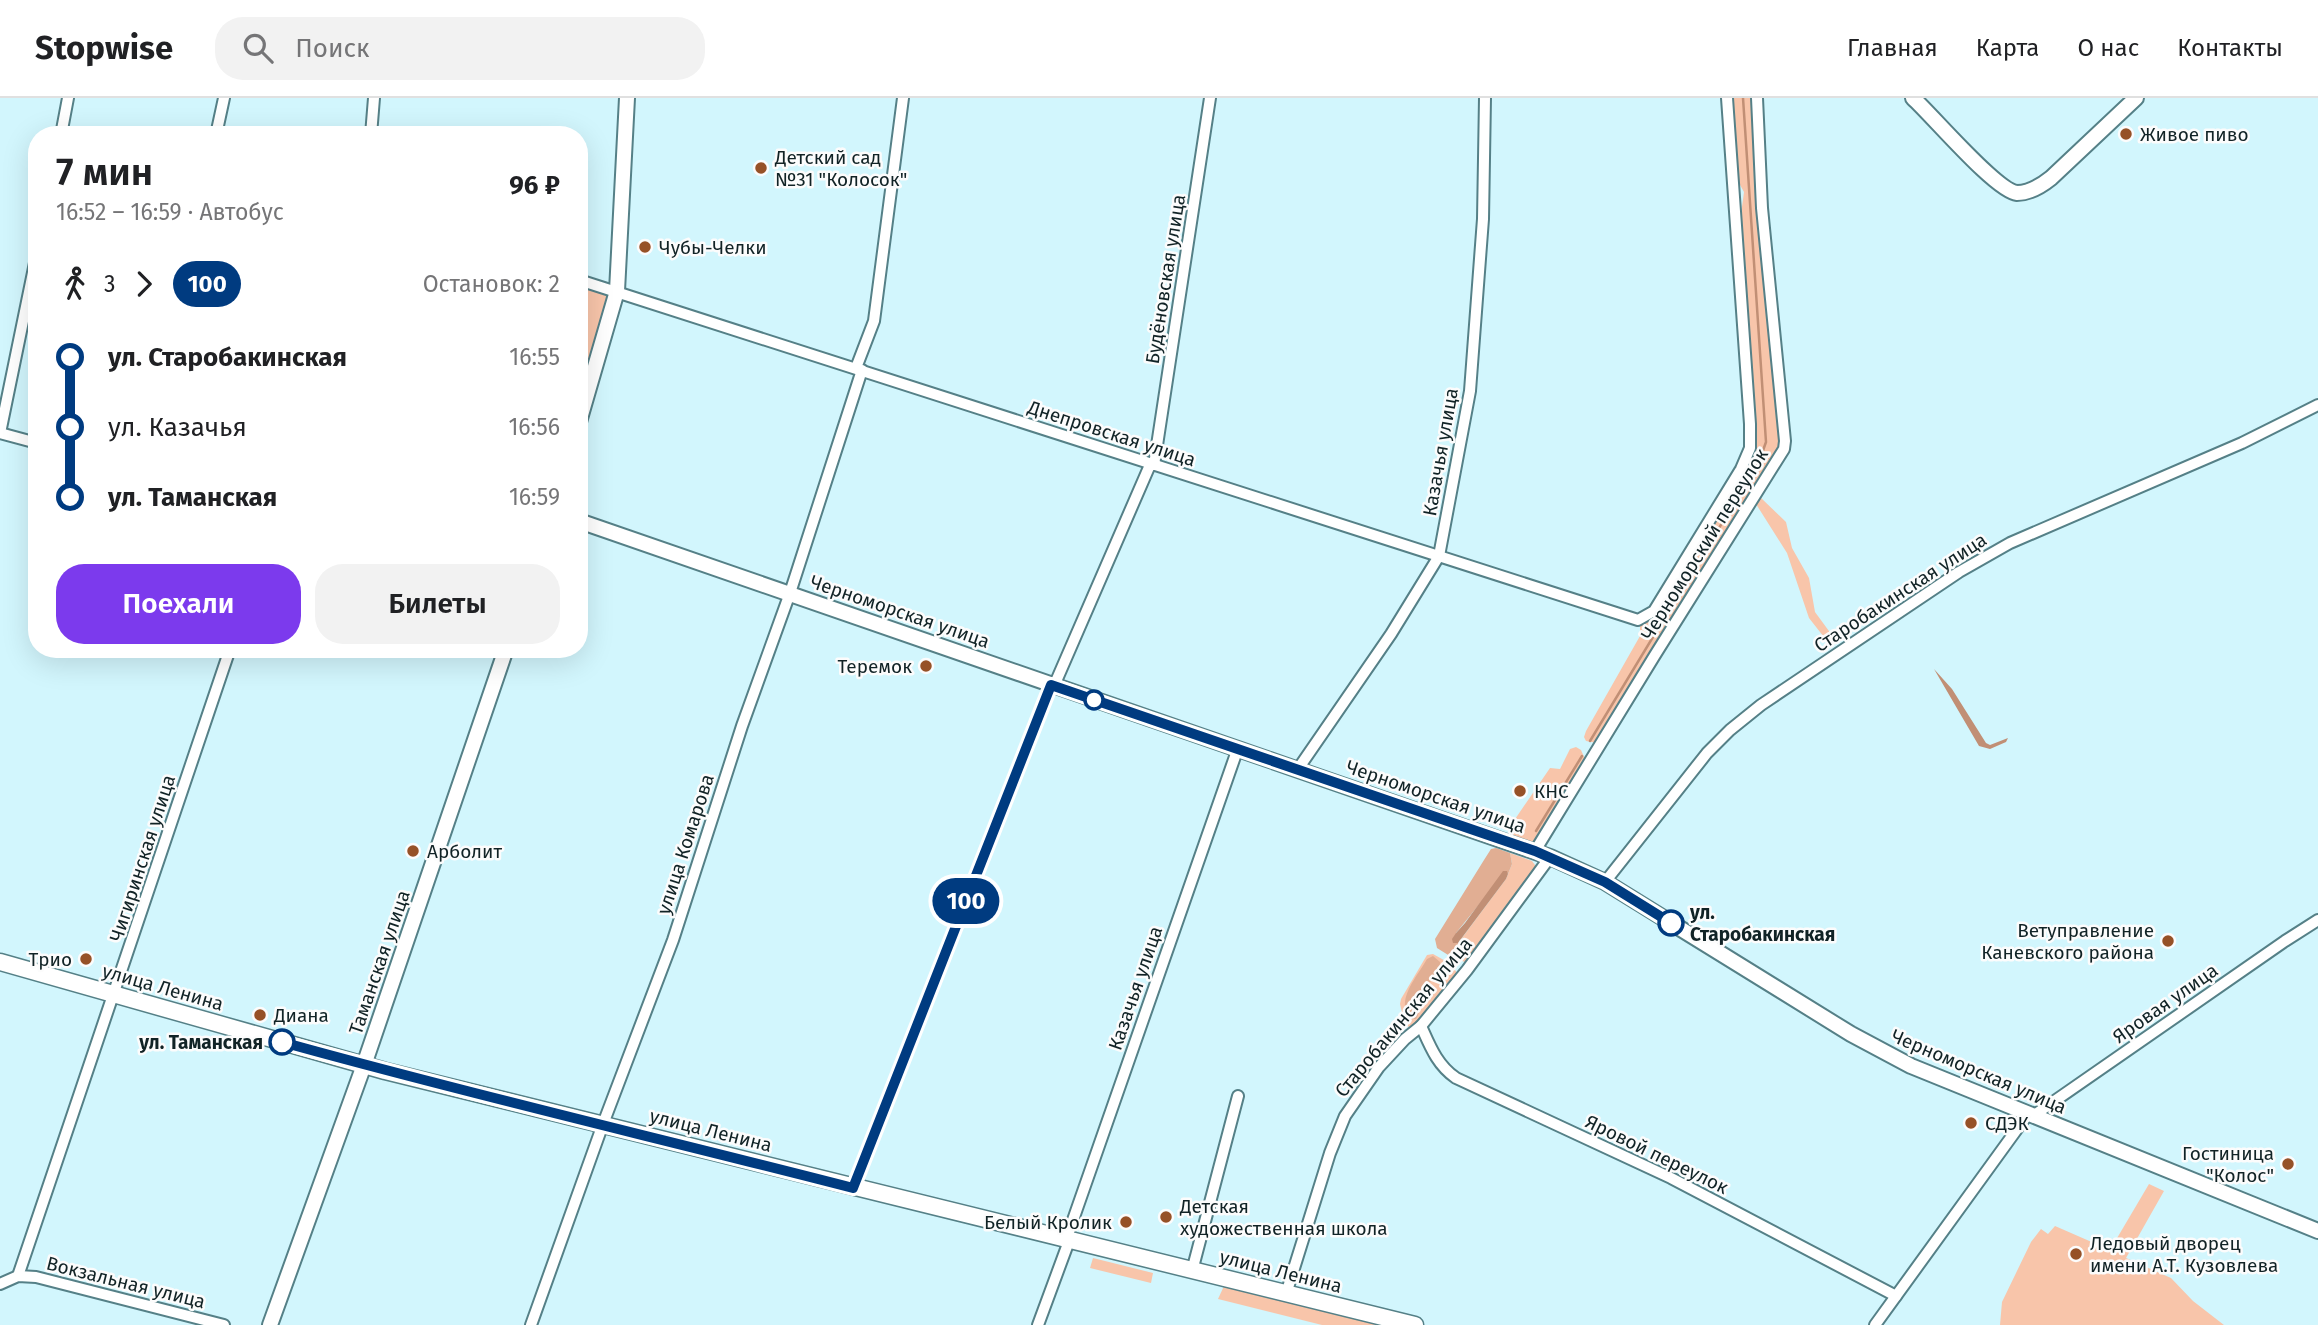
<!DOCTYPE html>
<html lang="ru">
<head>
<meta charset="utf-8">
<style>
	body { margin:0; font-family:"Fira Sans",sans-serif; background:#f2f2f2; color:#202124; height:100vh; display:flex; flex-direction:column; font-size:26px; white-space:nowrap }
	* { box-sizing:border-box; margin:0 }
	p { font-size:23px; color:#757577 }
	.icon { flex:none; width:38px; height:38px; fill:none; stroke:currentColor; stroke-width:2; stroke-linecap:round; stroke-linejoin:round }
	.map { position:relative; flex:1; overflow:hidden }
	.panel { position:absolute; left:28px; top:28px; width:560px; height:532px; display:flex; flex-direction:column; background:#fff; border-radius:28px; box-shadow:0 7px 28px #0002 }
	.panel>* { flex:none }
	.badge { padding:0 14px; border-radius:23px; font-size:24px; line-height:46px }
	.map>.badge { position:absolute; translate:-50% -50%; box-shadow:0 0 0 4px #fff }
	.legs { display:flex; align-items:center; gap:10px; height:77px; padding:0 28px; font-size:23px }
	.legs p { margin-inline-start:auto }
	.headline { display:flex; align-items:center; justify-content:space-between; height:119px; padding:0 28px }
	h1 { font-size:38px; font-weight:600; line-height:52px }
	.primary-button { display:flex; gap:14px; margin-top:auto; padding:14px 28px }
	.primary-button a { flex:1; height:80px; border-radius:28px; background:#7c3aed; color:#fff; font-size:28px; font-weight:600; line-height:80px; text-align:center }
	.primary-button a+a { background:#f2f2f2; color:#202124 }
	ul { padding:0 28px; list-style:none }
	li { display:flex; align-items:center; gap:24px; height:70px; font-size:26px }
	li i { display:grid; place-items:center; width:10px; height:100%; margin:0 9px; background:currentColor }
	li i::after { content:''; width:18px; height:18px; margin:-9px; border:5px solid; border-radius:50%; background:#fff }
	li p { margin-inline-start:auto }
	li:first-child i { background:linear-gradient(#0000 50%,currentColor 0) }
	li:last-child i { background:linear-gradient(currentColor 50%,#0000 0) }
	header { display:flex; align-items:center; gap:42px; box-sizing:border-box; height:98px; padding:0 35px; background:#fff; border-bottom:2px solid #e0e0e0 }
	header strong { font-size:33px }
	nav { display:flex; gap:38px; margin-inline-start:auto; font-size:24px }
	.search { width:490px; height:63px; background:#f2f2f2; display:flex; align-items:center; gap:18px; box-sizing:border-box; padding:0 24px; border-radius:28px; color:#757577; font-size:26px }
	.map>svg:first-child { display:block }
</style>
</head>
<body>
<header>
<strong>Stopwise</strong>
<div class="search"><svg class="icon" aria-label="search" viewBox="0 0 24 24"><circle cx="10" cy="10" r="6"/><path d="M15 15l6 6"/></svg>Поиск</div>
<nav><a>Главная</a><a>Карта</a><a>О нас</a><a>Контакты</a></nav>
</header>
<div class="map">
<svg width="2318" height="1227" viewBox="0 0 2318 1227">
	<rect width="100%" height="100%" fill="#d2f6fd"/>
	<g fill="#f8c5aa">
		<polygon points="1730,0 1753,0 1779,335 1778,352 1597,645 1586,643 1584,639 1586,633 1640,538 1640,526 1650,521 1751,358 1739,131 1744,94 1735,78"/>
		<polygon points="579,186 609,195 579,295"/>
		<polygon points="1760,399 1786,424 1792,450 1809,480 1815,514 1837,544 1831,548 1809,520 1787,455 1756,406"/>
		<polygon points="1576,649 1581,652 1585,661 1535,746 1512,738 1508,734 1509,730 1550,670 1560,671 1570,651"/>
		<polygon points="1510,755 1532,763 1535,767 1535,771 1468,865 1453,860 1456,859 1464,845 1462,840 1506,781 1512,766"/>
		<polygon points="1433,856 1451,866 1457,875 1419,923 1409,929 1405,927 1400,906 1401,901 1427,857"/>
		<polygon points="2149,1086 2164,1093 2126,1160 2171,1180 2193,1203 2224,1227 2000,1227 2002,1204 2031,1144 2041,1131 2048,1136 2055,1128 2110,1152"/>
		<polygon points="1093,1160 1153,1175 1151,1185 1090,1170"/>
		<polygon points="1224,1188 1384,1227 1322,1227 1218,1201"/>
	</g>
	<g fill="#e1ae93">
		<polygon points="1496,750 1510,755 1512,766 1508,776 1506,773 1456,835 1458,845 1462,840 1464,845 1461,855 1453,860 1437,850 1435,841 1484,762 1491,751"/>
		<path d="M1433 858 1440 864 1441 873C1435 881 1424 887 1420 896 1417 905 1422 912 1416 921H1410C1395 902 1417 879 1427 861Z"/>
	</g>
	<g fill="#c18f75">
		<polygon points="1934,571 1952,591 1986,645 1990,647 2008,640 2006,644 1990,651 1979,648"/>
		<polygon points="1503,773 1507,773 1508,776 1506,781 1458,845 1453,845 1452,841 1456,835 1465,825"/>
	</g>
	<g fill="none" stroke-linecap="round" stroke-linejoin="round">
		<g stroke="#c18f75" stroke-width="2.5">
			<polyline points="1590,643 1759,364 1766,344 1743,0"/>
			<polyline points="1536,733 1582,658"/>
		</g>
		<g stroke="#558087" stroke-width="14">
			<g id="minor">
				<polyline points="61,37 68,0"/>
				<polyline points="216,37 224,0"/>
				<polyline points="371,37 374,0"/>
				<polyline points="579,182 1638,522 1654,513 1741,371 1750,350 1750,326 1727,0"/>
				<polyline points="856,270 874,223 903,0"/>
				<polyline points="0,335 37,155"/>
				<polyline points="0,335 37,345"/>
				<polyline points="1154,367 1210,0"/>
				<polyline points="1054,588 1150,367"/>
				<polyline points="1298,671 1391,536 1439,458 1470,293 1483,121 1485,0"/>
				<polyline points="1535,753 1655,557 1784,351 1785,343 1762,110 1757,0"/>
				<polyline points="1605,784 1707,655 1730,632 1761,607 1959,474 2010,445 2242,345 2318,307"/>
				<path d="M1421 928C1430 948 1437 967 1456 980L1671 1080 1896 1198"/>
				<polyline points="2033,1018 2285,843 2318,822"/>
				<polyline points="853,1090 1051,587"/>
				<polyline points="1066,1142 1238,650"/>
				<polyline points="1192,1173 1238,998"/>
				<polyline points="18,1178 230,551"/>
				<polyline points="0,1186 18,1178 36,1179 224,1227"/>
				<polyline points="1286,1196 1330,1055 1345,1018 1379,969 1405,941 1421,928 1467,872 1550,759"/>
				<polyline points="531,1227 603,1026 673,842 742,628 790,495 862,272"/>
				<polyline points="1038,1227 1069,1143"/>
				<polyline points="1875,1227 2028,1016"/>
			</g>
		</g>
		<g stroke="#558087" stroke-width="18">
			<g id="tertiary">
				<path d="M1913 0C1932 17 1996 93 2017 95 2030 95 2041 88 2051 80L2136 0"/>
				<polyline points="579,324 617,193 627,0"/>
				<polyline points="579,423 1550,759 1605,784 1851,936 1911,968 2318,1133"/>
				<polyline points="270,1227 364,967 506,551"/>
			</g>
		</g>
		<g stroke="#558087" stroke-width="19">
			<polyline id="secondary" points="0,864 385,973 1415,1227"/>
		</g>
		<use href="#minor" stroke="#fff" stroke-width="10"/>
		<use href="#tertiary" stroke="#fff" stroke-width="14"/>
		<use href="#secondary" stroke="#fff" stroke-width="16"/>
	</g>
	<g fill="none" stroke-linecap="round" stroke-linejoin="round">
		<g stroke="#fff" stroke-width="16">
			<path id="line-1" d="M282 944C472 997 663 1041 853 1090L1051 587 1535 753 1605 784 1671 825"/>
		</g>
		<use href="#line-1" stroke="#003b80" stroke-width="10"/>
	</g>
	<g fill="#965127" stroke="#fcfcfc" stroke-width="2.5">
		<circle cx="2126" cy="36" r="7"/>
		<circle cx="761" cy="70" r="7"/>
		<circle cx="645" cy="149" r="7"/>
		<circle cx="926" cy="568" r="7"/>
		<circle cx="1520" cy="693" r="7"/>
		<circle cx="413" cy="753" r="7"/>
		<circle cx="2168" cy="843" r="7"/>
		<circle cx="86" cy="861" r="7"/>
		<circle cx="260" cy="917" r="7"/>
		<circle cx="1971" cy="1025" r="7"/>
		<circle cx="2288" cy="1066" r="7"/>
		<circle cx="1166" cy="1119" r="7"/>
		<circle cx="1126" cy="1124" r="7"/>
		<circle cx="2076" cy="1156" r="7"/>
	</g>
	<g fill="#fff" stroke="#003b80" stroke-width="3.5">
		<circle cx="1094" cy="602" r="9"/>
		<circle cx="1671" cy="825" r="12"/>
		<circle cx="282" cy="944" r="12"/>
	</g>
	<g text-anchor="middle" stroke-width="5" stroke-linejoin="round" paint-order="stroke">
		<g font-size="19" fill="#112326" stroke="#fcfcfc" text-anchor="start">
			<text x="2140" y="43">Живое пиво</text>
			<text x="775" y="66">Детский сад<tspan x="775" dy="22">№31 "Колосок"</tspan></text>
			<text x="659" y="156">Чубы-Челки</text>
			<text x="912" y="575" text-anchor="end">Теремок</text>
			<text x="1534" y="700">КНС</text>
			<text x="427" y="760">Арболит</text>
			<text x="2154" y="839" text-anchor="end">Ветуправление<tspan x="2154" dy="22">Каневского района</tspan></text>
			<text x="72" y="868" text-anchor="end">Трио</text>
			<text x="274" y="924">Диана</text>
			<text x="1985" y="1032">СДЭК</text>
			<text x="2274" y="1062" text-anchor="end">Гостиница<tspan x="2274" dy="22">"Колос"</tspan></text>
			<text x="1180" y="1115">Детская<tspan x="1180" dy="22">художественная школа</tspan></text>
			<text x="1112" y="1131" text-anchor="end">Белый Кролик</text>
			<text x="2090" y="1152">Ледовый дворец<tspan x="2090" dy="22">имени А.Т. Кузовлева</tspan></text>
		</g>
		<g font-size="19" fill="#112326" stroke="#fcfcfc">
			<text transform="translate(1165 181) rotate(-81)" y="7">Будёновская улица</text>
			<text transform="translate(1112 335) rotate(18)" y="7">Днепровская улица</text>
			<text transform="translate(1440 354) rotate(-80)" y="7">Казачья улица</text>
			<text transform="translate(1704 446) rotate(-58)" y="7">Черноморский переулок</text>
			<text transform="translate(1900 494) rotate(-33)" y="7">Старобакинская улица</text>
			<text transform="translate(900 513) rotate(19)" y="7">Черноморская улица</text>
			<text transform="translate(1436 698) rotate(19)" y="7">Черноморская улица</text>
			<text transform="translate(685 746) rotate(-72)" y="7">улица Комарова</text>
			<text transform="translate(142 760) rotate(-72)" y="7">Чигиринская улица</text>
			<text transform="translate(379 864) rotate(-71)" y="7">Таманская улица</text>
			<text transform="translate(163 889) rotate(16)" y="7">улица Ленина</text>
			<text transform="translate(1135 890) rotate(-71)" y="7">Казачья улица</text>
			<text transform="translate(2165 905) rotate(-35)" y="7">Яровая улица</text>
			<text transform="translate(1403 919) rotate(-50)" y="7">Старобакинская улица</text>
			<text transform="translate(1979 973) rotate(23)" y="7">Черноморская улица</text>
			<text transform="translate(711 1032) rotate(14)" y="7">улица Ленина</text>
			<text transform="translate(1657 1056) rotate(26)" y="7">Яровой переулок</text>
			<text transform="translate(1281 1173) rotate(14)" y="7">улица Ленина</text>
			<text transform="translate(126 1184) rotate(14)" y="7">Вокзальная улица</text>
		</g>
		<g font-size="19" font-weight="bold" fill="#112326" stroke="#fcfcfc" text-anchor="start">
			<text x="1690" y="821">ул.<tspan x="1690" dy="22">Старобакинская</tspan></text>
			<text x="263" y="951" text-anchor="end">ул. Таманская</text>
		</g>
	</g>
</svg>
<b class="badge" style="left:966px;top:803px;background:#003b80;color:#fff">100</b>
<section class="panel">
<div class="headline"><div><h1>7 мин</h1><p>16:52 – 16:59 · Автобус</p></div><b>96 ₽</b></div>
<div class="legs"><svg class="icon" aria-label="walk" viewBox="0 0 24 24"><circle cx="13" cy="4" r="2"/><path d="M13 8l-2 6 4 7M11 14l-3 7M7 12l3-4h3l4 4"/></svg>3<svg class="icon" aria-label="forward" viewBox="0 0 24 24"><path d="M9 5l7 7-7 7"/></svg><b class="badge" style="background:#003b80;color:#fff">100</b><p>Остановок: 2</p></div>
<ul>
<li><i style="color:#003b80"></i><b>ул. Старобакинская</b><p>16:55</p></li>
<li><i style="color:#003b80"></i><span>ул. Казачья</span><p>16:56</p></li>
<li><i style="color:#003b80"></i><b>ул. Таманская</b><p>16:59</p></li>
</ul>
<div class="primary-button"><a>Поехали</a><a>Билеты</a></div>
</section>
</div>
</body>
</html>
